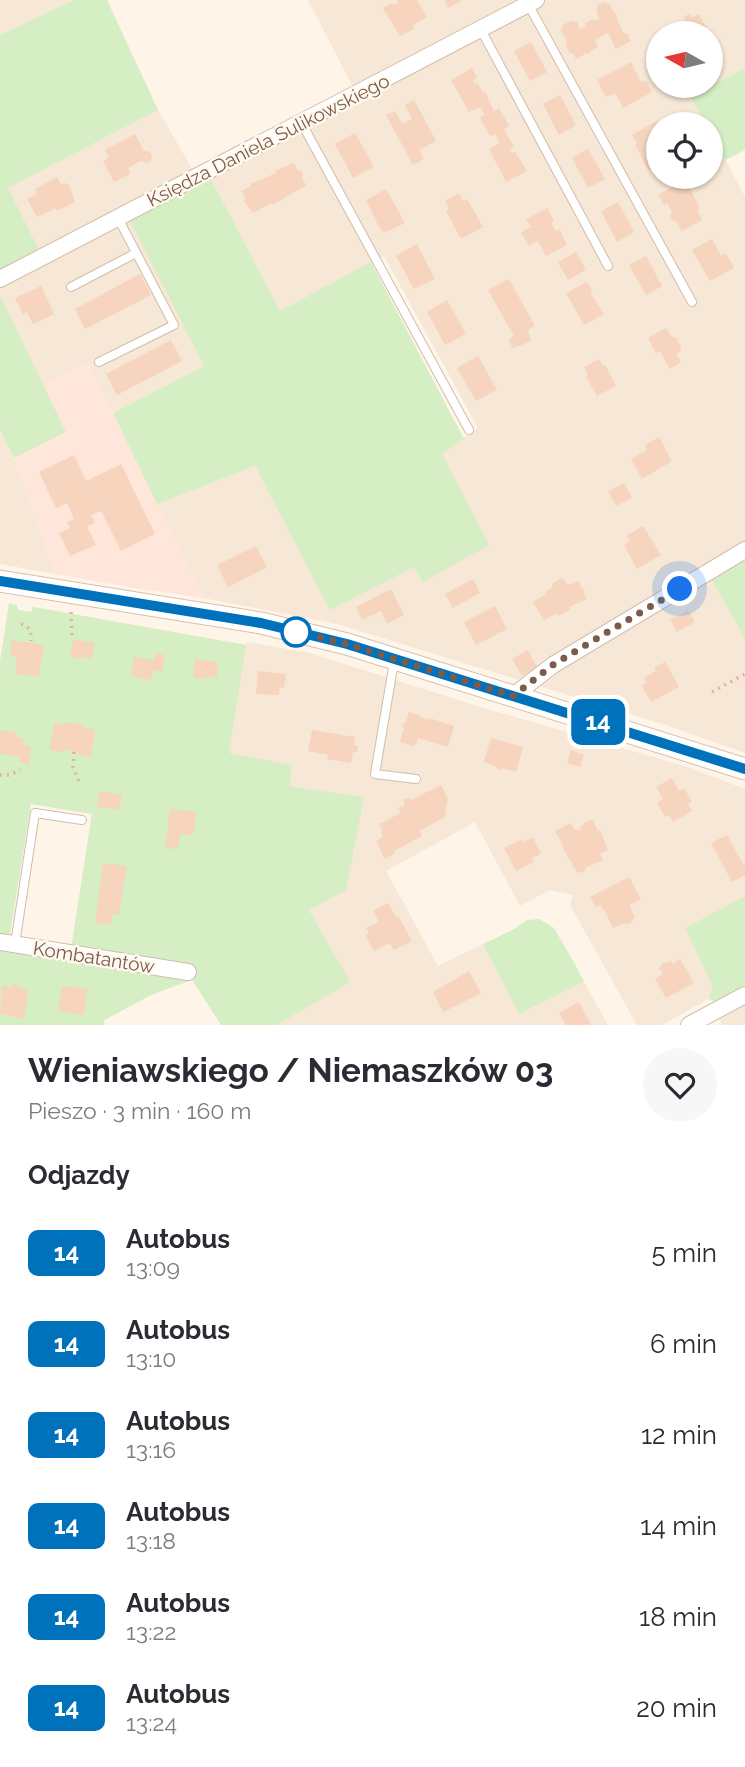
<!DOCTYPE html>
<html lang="pl">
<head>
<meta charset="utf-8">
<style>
	body { margin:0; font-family:Raleway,sans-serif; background:#f7f7f7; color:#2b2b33; height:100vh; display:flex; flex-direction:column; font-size:26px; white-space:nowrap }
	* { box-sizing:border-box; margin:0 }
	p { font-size:23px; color:#7c7c81 }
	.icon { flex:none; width:38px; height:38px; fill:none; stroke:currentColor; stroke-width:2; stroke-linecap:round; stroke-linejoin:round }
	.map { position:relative; height:1025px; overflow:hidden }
	.details { display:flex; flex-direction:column; background:#fff; flex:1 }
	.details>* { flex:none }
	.badge { padding:0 14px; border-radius:10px; font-size:24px; line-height:46px }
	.needle { width:46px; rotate:278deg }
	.controls { position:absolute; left:646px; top:21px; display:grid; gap:14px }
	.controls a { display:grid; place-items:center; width:77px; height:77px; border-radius:50%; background:#fff; box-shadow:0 2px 5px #0004; font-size:35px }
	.you { position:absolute; width:35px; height:35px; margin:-18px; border:5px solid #fff; border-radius:50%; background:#1a73e8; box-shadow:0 0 0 10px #1a73e833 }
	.map>.badge { position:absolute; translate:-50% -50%; box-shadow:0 0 0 4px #fff }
	h2 { padding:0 28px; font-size:26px; line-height:63px }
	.round { display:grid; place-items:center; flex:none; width:74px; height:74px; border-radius:37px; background:#f7f7f7 }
	.overview { display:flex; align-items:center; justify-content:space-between; height:119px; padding:0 28px }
	h1 { font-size:33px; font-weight:700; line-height:52px }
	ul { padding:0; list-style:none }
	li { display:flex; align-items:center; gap:21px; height:91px; padding:0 28px }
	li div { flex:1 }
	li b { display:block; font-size:26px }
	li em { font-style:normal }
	li .badge { min-width:77px; font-weight:700; text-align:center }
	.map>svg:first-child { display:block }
</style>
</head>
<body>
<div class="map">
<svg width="745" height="1025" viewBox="0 0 745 1025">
	<rect width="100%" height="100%" fill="#fef5e8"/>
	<g fill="#f6e7d6" fill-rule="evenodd">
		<polygon points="0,0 74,0 0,35"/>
		<path d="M308 0H745V68L692 97 706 124H658V177H710L711 132 745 197V557L711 578 745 639V753L669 726 337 624 203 598 157 504 255 466 331 609 414 567 424 581 442 453 478 428 384 256 280 311 209 175 357 95ZM658 33H710V86H658Z"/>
		<polygon points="158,110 194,172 124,209 204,366 113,413 88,362 43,385 0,295 0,284 44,262 8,188"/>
		<polygon points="0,430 14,458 55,574 0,564"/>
		<polygon points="9,603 17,605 18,610 31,612 33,607 246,645 247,642 310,653 474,705 691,768 745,789 745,896 685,928 713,987 708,999 662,1025 637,1025 570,905 573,895 550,890 520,906 475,822 386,871 438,966 483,944 519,1014 584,982 608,1025 277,1025 349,982 309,910 364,797 288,786 292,765 71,949 92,814 30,804 0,662"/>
		<polygon points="745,1005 745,1025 722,1025 719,1019"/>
	</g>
	<polygon fill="#ffe6db" points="88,362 113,413 203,598 133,588 55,574 14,458 66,432 43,385"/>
	<g fill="#d5eec4">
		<polygon points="74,0 107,0 158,110 8,188 39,250 0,270 0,35"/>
		<polygon points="745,68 745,150 725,160 711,132 710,124 706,124 691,97"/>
		<polygon points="209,175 280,311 371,262 464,439 442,454 489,545 423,582 414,567 330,610 255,466 157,504 113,413 204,366 129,219"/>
		<polygon points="0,295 66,432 14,458 0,430"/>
		<polygon points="745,557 745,639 711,578"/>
		<polygon points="9,603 17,605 18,610 31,612 33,607 246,645 229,753 292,765 289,786 364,797 346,890 309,910 350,982 277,1025 221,1025 192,980 151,995 103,1021 105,1025 0,1025 0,950 156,972 192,979 193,966 71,949 92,814 31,804 10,934 7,937 0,936 0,662"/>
		<polygon points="745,896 745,985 714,1001 708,999 713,987 685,928"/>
		<polygon points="539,919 554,928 576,966 584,982 519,1014 483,944 514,929 527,920"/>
	</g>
	<g fill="#f6d4bd">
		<polygon points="397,0 417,0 427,17 413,25 414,29 400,36 383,8 392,3 393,5 398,3"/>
		<polygon points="444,0 463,0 448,8"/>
		<polygon points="603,2 609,4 617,16 617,19 624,34 627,33 631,41 616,49 608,33 595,40 598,47 591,51 590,53 585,54 576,59 574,54 569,52 566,45 567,41 561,31 563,25 571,21 577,22 580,29 586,26 585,23 593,19 595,21 600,19 596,11 598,5"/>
		<polygon points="689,14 693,17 699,14 709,33 674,33 673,31 680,27 679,25 685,21 684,17"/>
		<polygon points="531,42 547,72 530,81 514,51"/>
		<polygon points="631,62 641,82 646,80 652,92 623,108 615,93 606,97 597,80"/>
		<polygon points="472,68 477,78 473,80 475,84 478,83 483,93 485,92 494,111 499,108 509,126 504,129 514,147 510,149 512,153 515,152 527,171 506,182 489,149 500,143 495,134 490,136 480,118 485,115 480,107 469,112 451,80"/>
		<polygon points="560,95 576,125 559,135 543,104"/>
		<polygon points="414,100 436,141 419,150 424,159 413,165 386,115 395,111 402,124 412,119 405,105"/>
		<polygon points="657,121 658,124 657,135 658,170 653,173 652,169 649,171 635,145 637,144 632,135"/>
		<polygon points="355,133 374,167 353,178 335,144"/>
		<polygon points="135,134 144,151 150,152 152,156 151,161 146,163 141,161 128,168 130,174 114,182 103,161 109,158 105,150"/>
		<polygon points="588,149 605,179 588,188 572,158"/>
		<polygon points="294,163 297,170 301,171 303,175 302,178 306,185 273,205 272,203 253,213 244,201 245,197 241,191 251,186 250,184 276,173 275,171"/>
		<polygon points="57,177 61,185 66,183 69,185 75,202 57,211 56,208 37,217 27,199 37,194 35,189"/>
		<polygon points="682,182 684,186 688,185 700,208 697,210 702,220 682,231 676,221 672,220 670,217 672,212 667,203 664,205 658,195"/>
		<polygon points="386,189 405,223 384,233 379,227 366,200"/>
		<polygon points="459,193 463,201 467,199 483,227 461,239 446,211 449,209 445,201"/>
		<polygon points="618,202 634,232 617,242 601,211"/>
		<polygon points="547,208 554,221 551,223 556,231 559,229 567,245 546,256 538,241 529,246 521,232 531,227 526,219"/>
		<polygon points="712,239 721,256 726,253 734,268 710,281 692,250"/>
		<polygon points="417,244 435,279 414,289 396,256"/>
		<polygon points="576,252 586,270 568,280 558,262"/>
		<polygon points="646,256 662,286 646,295 629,265"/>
		<polygon points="140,274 151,295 85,329 75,309"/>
		<polygon points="509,279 535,326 529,329 528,332 531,338 531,341 514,348 512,347 509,341 509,339 514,336 488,290"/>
		<polygon points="587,282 592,291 590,292 604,314 584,325 566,293"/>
		<polygon points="41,286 54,314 33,324 27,312 23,314 15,298"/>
		<polygon points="447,300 466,334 445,345 427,312"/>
		<polygon points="666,328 671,336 676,338 681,347 680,352 676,354 681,362 670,369 660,351 656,353 648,338"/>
		<polygon points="171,340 182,361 117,395 106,374"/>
		<polygon points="478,356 497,390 476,401 457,368"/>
		<polygon points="599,359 603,366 605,365 616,386 597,396 586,376 588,375 584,367"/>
		<polygon points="659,437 672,461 642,479 631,459 647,450 645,445"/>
		<polygon points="74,455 86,481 121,464 155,534 121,551 101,511 91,515 95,523 87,526 96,545 70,556 59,533 70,528 67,522 74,519 67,503 56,508 39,472"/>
		<polygon points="624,483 632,498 616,506 608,491"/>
		<polygon points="643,526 661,555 637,569 624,545 630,541 626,536"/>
		<polygon points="256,546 267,567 228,587 217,565"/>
		<polygon points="563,578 567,584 572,584 578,581 585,592 583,593 587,599 569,607 570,609 559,616 557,613 544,620 533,602 546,594 545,592 553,587 552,585 554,582"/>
		<polygon points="473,579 480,593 453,608 445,594"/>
		<polygon points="391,589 404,615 387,624 381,611 362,620 356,607"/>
		<polygon points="495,606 507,629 476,645 464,622"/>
		<polygon points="688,610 695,622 677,632 670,620"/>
		<polygon points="73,639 95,643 92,658 82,657 82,659 70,657"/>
		<polygon points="12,640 44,645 39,677 15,674 17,657 10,656"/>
		<polygon points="528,650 537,667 522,676 512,659"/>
		<polygon points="155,653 165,655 162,672 153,670 151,680 131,676 134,657 154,660"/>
		<polygon points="195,659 218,662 217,677 206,676 206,679 193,677"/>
		<polygon points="665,662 679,687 651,702 642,686 647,683 644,678 656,671 654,668"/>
		<polygon points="258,671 286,674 284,688 280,687 279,695 256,694"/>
		<polygon points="409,712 419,715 419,717 428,720 429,718 454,726 448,747 418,738 416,744 413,746 400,742 404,728 402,726 406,721"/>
		<polygon points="66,722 84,725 84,728 95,729 91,757 77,754 77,752 64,750 63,752 50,750 54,723 65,725"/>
		<polygon points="312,730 355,737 354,745 358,746 357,752 353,752 351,763 327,759 328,755 308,751"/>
		<polygon points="0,731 16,732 16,736 24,738 23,745 31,747 29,764 19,762 20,757 0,754"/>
		<polygon points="491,738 523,747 516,772 503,768 501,770 497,769 495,766 484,762"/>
		<polygon points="571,750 584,755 580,767 567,763"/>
		<polygon points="672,778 679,791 684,788 692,802 688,804 692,811 673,822 669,815 665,817 657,803 663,799 656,787"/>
		<polygon points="441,785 448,799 445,813 447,816 419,831 422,836 394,851 395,853 385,859 376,841 383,837 381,832 382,829 379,824 401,813 398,808 405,805 403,800 409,797 411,800"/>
		<polygon points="99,791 122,795 119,810 97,807"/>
		<polygon points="170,809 196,812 193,835 180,834 177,849 165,848"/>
		<polygon points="590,820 593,820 598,831 600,830 608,850 600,854 603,860 585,868 586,870 579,873 577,872 562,847 564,847 555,831 571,823 574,830 577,829 578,830 581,829 580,827 585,824 584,823"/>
		<polygon points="727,835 744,866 745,865 745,875 732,882 711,843"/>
		<polygon points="533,837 541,854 532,858 534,862 516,871 504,848 523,839 524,842"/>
		<polygon points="103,863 127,866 119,915 112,914 111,925 95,923"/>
		<polygon points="629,877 641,899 629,905 635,917 632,922 627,924 624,923 613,928 604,909 603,910 601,905 596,907 590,897"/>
		<polygon points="388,903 396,917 398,916 412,941 394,950 390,943 374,951 365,935 369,933 366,928 379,922 373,911"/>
		<polygon points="680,959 694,983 666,998 655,979 663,974 659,968 662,964 671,961 672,964"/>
		<polygon points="469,971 481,993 443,1012 433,992"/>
		<polygon points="12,984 18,985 18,988 28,990 24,1019 0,1014 2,986 12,987"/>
		<polygon points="62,986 87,989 84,1015 58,1011"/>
		<polygon points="579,1002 591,1025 566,1025 559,1013"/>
	</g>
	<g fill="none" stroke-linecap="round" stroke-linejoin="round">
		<g stroke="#d2bdac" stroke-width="10">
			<g id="lane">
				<polyline points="528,4 692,302"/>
				<polyline points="481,30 608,266"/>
				<polyline points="301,122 469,430"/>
				<polyline points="71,287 136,253"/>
				<polyline points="99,362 174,325 118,218"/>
				<polyline points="394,662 375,774 416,779"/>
				<polyline points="15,944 35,813 82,820"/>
			</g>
		</g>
		<g stroke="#d2bdac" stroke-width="18">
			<g id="street">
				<polyline points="0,279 536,0"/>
				<polyline points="513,696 553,665 745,550"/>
				<polyline points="0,942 188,972"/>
				<polyline points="689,1025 745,995"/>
			</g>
		</g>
		<g stroke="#d8bfab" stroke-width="23">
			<polyline id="secondary" points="0,581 261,623 347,644 745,769"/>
		</g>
		<g stroke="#dcb79f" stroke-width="3.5" stroke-dasharray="2 5" stroke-linecap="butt">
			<polyline points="71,612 72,637"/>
			<path d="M21 624C30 627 31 630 31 641"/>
			<polyline points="712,692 745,674"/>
			<polyline points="74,752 73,767 80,784"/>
			<polyline points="0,775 11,775 20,769"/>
		</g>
		<use href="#lane" stroke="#fff" stroke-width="8"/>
		<use href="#street" stroke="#fff" stroke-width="16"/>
		<use href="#secondary" stroke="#fff" stroke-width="21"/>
	</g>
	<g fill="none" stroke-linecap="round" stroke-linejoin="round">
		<g stroke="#fff" stroke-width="16">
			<polyline id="line" points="0,581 261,623 347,644 745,769"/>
		</g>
		<use href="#line" stroke="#0072bc" stroke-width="10"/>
		<polyline stroke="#7b5b49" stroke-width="7" stroke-dasharray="0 12.6" points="296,632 347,644 513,696 554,664 680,589"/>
	</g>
	<circle fill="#fff" stroke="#0072bc" stroke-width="3.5" cx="296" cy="632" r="14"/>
	<g text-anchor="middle" stroke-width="5" stroke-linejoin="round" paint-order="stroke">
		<g font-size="19" fill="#7b5b49" stroke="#fff9f0">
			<text transform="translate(268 140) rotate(-27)" y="7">Księdza Daniela Sulikowskiego</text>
			<text transform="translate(94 957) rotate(9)" y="7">Kombatantów</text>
		</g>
	</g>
</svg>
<div class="controls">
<a><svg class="needle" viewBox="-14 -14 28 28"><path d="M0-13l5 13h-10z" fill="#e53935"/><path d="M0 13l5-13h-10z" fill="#7c7c81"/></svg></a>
<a><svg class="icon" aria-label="locate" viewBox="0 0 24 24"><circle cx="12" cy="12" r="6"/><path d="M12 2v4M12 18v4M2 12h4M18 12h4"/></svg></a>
</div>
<div class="you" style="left:680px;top:589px"></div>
<b class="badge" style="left:598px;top:722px;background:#0072bc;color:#fff">14</b>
</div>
<section class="details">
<div class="overview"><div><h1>Wieniawskiego / Niemaszków 03</h1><p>Pieszo · 3 min · 160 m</p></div><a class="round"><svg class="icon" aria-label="heart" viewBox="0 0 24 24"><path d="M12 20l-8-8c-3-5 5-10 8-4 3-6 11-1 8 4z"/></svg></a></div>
<h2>Odjazdy</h2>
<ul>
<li><span class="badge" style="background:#0072bc;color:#fff">14</span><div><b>Autobus</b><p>13:09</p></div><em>5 min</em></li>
<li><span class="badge" style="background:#0072bc;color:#fff">14</span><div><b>Autobus</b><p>13:10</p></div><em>6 min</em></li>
<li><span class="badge" style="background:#0072bc;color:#fff">14</span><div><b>Autobus</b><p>13:16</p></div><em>12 min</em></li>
<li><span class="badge" style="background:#0072bc;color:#fff">14</span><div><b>Autobus</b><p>13:18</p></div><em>14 min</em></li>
<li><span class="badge" style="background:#0072bc;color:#fff">14</span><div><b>Autobus</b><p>13:22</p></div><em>18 min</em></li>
<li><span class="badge" style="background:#0072bc;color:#fff">14</span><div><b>Autobus</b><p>13:24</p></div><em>20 min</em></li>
</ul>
</section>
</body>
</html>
